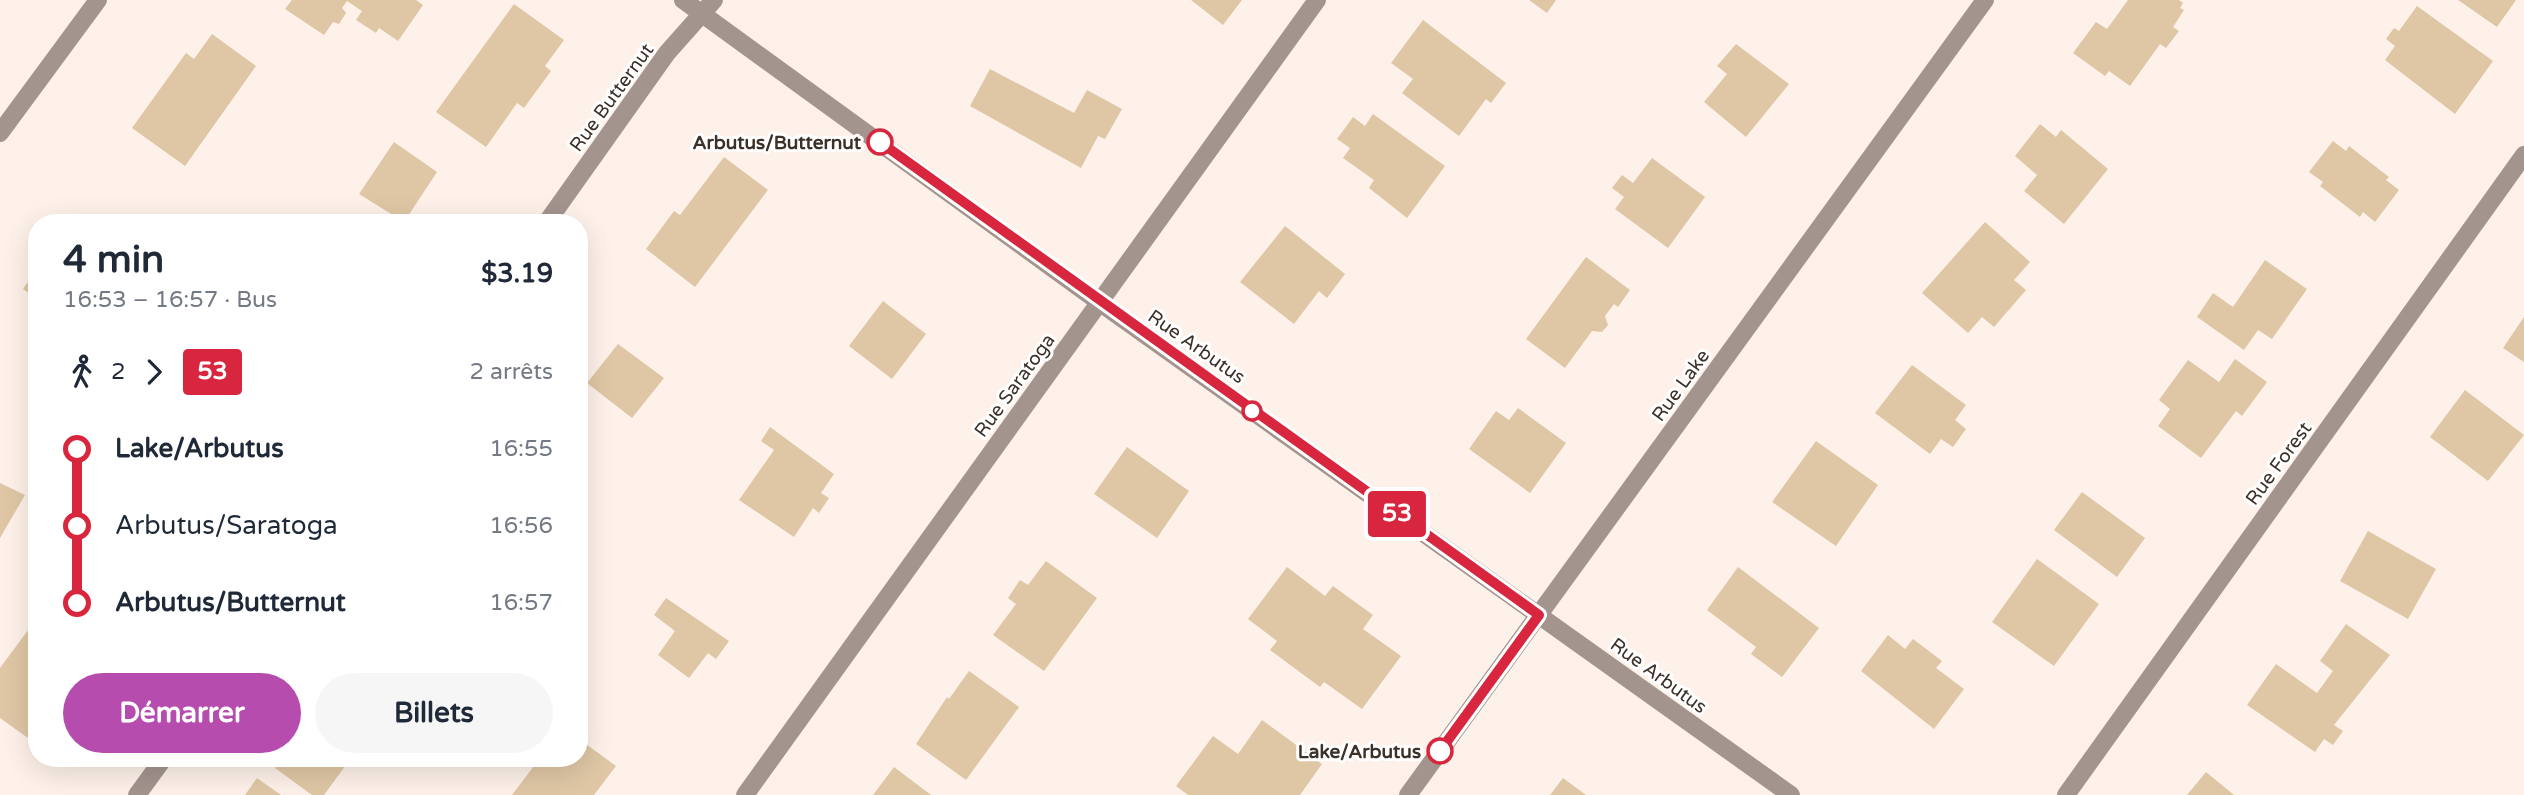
<!DOCTYPE html>
<html lang="fr">
<head>
<meta charset="utf-8">
<style>
	body { margin:0; font-family:"Varela Round",sans-serif; background:#f6f6f7; color:#1f2937; height:100vh; display:flex; flex-direction:column; font-size:26px; white-space:nowrap }
	* { box-sizing:border-box; margin:0 }
	p { font-size:23px; color:#747a83 }
	.icon { flex:none; width:38px; height:38px; fill:none; stroke:currentColor; stroke-width:2; stroke-linecap:round; stroke-linejoin:round }
	.map { position:relative; flex:1; overflow:hidden }
	.drawer { position:absolute; left:28px; top:214px; width:560px; height:553px; display:flex; flex-direction:column; background:#fff; border-radius:28px; box-shadow:0 7px 28px #0002 }
	.drawer>* { flex:none }
	.badge { padding:0 14px; border-radius:5px; font-size:24px; line-height:46px }
	.map>.badge { position:absolute; translate:-50% -50%; box-shadow:0 0 0 4px #fff }
	.legs { display:flex; align-items:center; gap:10px; height:77px; padding:0 35px; font-size:23px }
	.legs p { margin-inline-start:auto }
	.head { display:flex; align-items:center; justify-content:space-between; height:119px; padding:0 35px }
	h1 { font-size:38px; font-weight:700; line-height:52px }
	.button { display:flex; gap:14px; margin-top:auto; padding:14px 35px }
	.button a { flex:1; height:80px; border-radius:42px; background:#b64cae; color:#fff; font-size:28px; font-weight:700; line-height:80px; text-align:center }
	.button a+a { background:#f6f6f7; color:#1f2937 }
	ul { padding:0 35px; list-style:none }
	li { display:flex; align-items:center; gap:24px; height:77px; font-size:26px }
	li i { display:grid; place-items:center; width:10px; height:100%; margin:0 9px; background:currentColor }
	li i::after { content:''; width:18px; height:18px; margin:-9px; border:5px solid; border-radius:50%; background:#fff }
	li p { margin-inline-start:auto }
	li:first-child i { background:linear-gradient(#0000 50%,currentColor 0) }
	li:last-child i { background:linear-gradient(currentColor 50%,#0000 0) }
	.map>svg:first-child { display:block }
</style>
</head>
<body>
<div class="map">
<svg width="2524" height="795" viewBox="0 0 2524 795">
	<rect width="100%" height="100%" fill="#fdf1e9"/>
	<g fill="#dfc7a5">
		<polygon points="292,0 416,0 423,5 398,41 379,28 376,33 356,20 362,11 347,1 342,8 346,13 339,24 333,22 324,35 285,9"/>
		<polygon points="1191,0 1242,0 1223,25"/>
		<polygon points="1529,0 1556,0 1547,13"/>
		<polygon points="2128,0 2179,0 2183,3 2180,8 2184,10 2173,27 2179,31 2166,48 2160,44 2130,86 2109,71 2105,76 2073,53 2096,22 2107,29"/>
		<polygon points="2458,0 2516,0 2497,27"/>
		<polygon points="514,4 564,40 545,66 551,71 524,108 517,103 486,147 436,112"/>
		<polygon points="2417,6 2493,61 2455,114 2385,60 2395,46 2386,39 2394,28 2399,31"/>
		<polygon points="1423,20 1506,83 1491,103 1486,99 1459,136 1402,93 1413,79 1391,63"/>
		<polygon points="212,34 256,66 185,166 132,128 186,53 194,59"/>
		<polygon points="1736,44 1789,84 1746,137 1704,102 1727,74 1717,66"/>
		<polygon points="990,69 1074,113 1087,90 1122,109 1105,139 1098,136 1081,168 970,106"/>
		<polygon points="1373,114 1445,166 1407,218 1369,188 1374,180 1343,158 1350,148 1337,139 1353,117 1365,126"/>
		<polygon points="2040,124 2056,137 2061,130 2108,169 2064,224 2024,191 2037,175 2015,156"/>
		<polygon points="2333,141 2346,151 2349,146 2389,177 2386,180 2399,190 2375,222 2363,212 2360,217 2320,186 2323,182 2309,172"/>
		<polygon points="394,142 437,172 404,222 359,194"/>
		<polygon points="724,157 768,190 695,287 646,249 674,211 680,215"/>
		<polygon points="1652,158 1705,197 1668,248 1615,209 1624,197 1612,188 1622,175 1633,183"/>
		<polygon points="1985,222 2030,262 2014,280 2026,290 1994,327 1982,317 1968,333 1922,293"/>
		<polygon points="1285,226 1345,274 1327,298 1319,291 1294,324 1240,282"/>
		<polygon points="1586,257 1630,290 1618,307 1614,304 1605,316 1608,325 1602,332 1592,331 1565,368 1526,339"/>
		<polygon points="2265,260 2307,289 2272,339 2258,330 2244,350 2197,317 2213,293 2233,307"/>
		<polygon points="37,269 37,299 23,289"/>
		<polygon points="883,301 926,334 892,379 849,346"/>
		<polygon points="2524,317 2524,362 2503,348"/>
		<polygon points="618,344 664,378 632,418 587,383"/>
		<polygon points="2235,359 2267,382 2242,416 2236,411 2201,458 2158,426 2170,409 2159,400 2188,360 2219,382"/>
		<polygon points="1912,365 1966,405 1955,420 1966,429 1953,447 1941,439 1930,454 1875,413"/>
		<polygon points="2465,390 2524,435 2488,481 2430,437"/>
		<polygon points="1518,408 1566,443 1530,493 1469,449 1496,411 1509,420"/>
		<polygon points="770,427 834,474 821,493 829,498 819,513 813,508 794,537 739,500 774,450 761,441"/>
		<polygon points="1816,441 1878,485 1836,546 1772,502"/>
		<polygon points="1127,447 1189,491 1157,538 1094,494"/>
		<polygon points="0,483 25,495 0,538"/>
		<polygon points="2082,492 2145,538 2117,577 2054,530"/>
		<polygon points="2368,531 2436,569 2408,619 2340,581"/>
		<polygon points="2037,559 2099,604 2054,666 1992,622"/>
		<polygon points="1046,561 1097,598 1044,671 993,635 1016,604 1008,598 1020,580 1028,585"/>
		<polygon points="1287,567 1325,596 1333,586 1373,615 1363,629 1401,656 1362,709 1324,682 1320,687 1270,650 1277,641 1248,619"/>
		<polygon points="1738,567 1819,628 1782,677 1751,654 1756,647 1707,610"/>
		<polygon points="666,598 729,641 716,659 708,653 689,678 658,655 675,631 654,615"/>
		<polygon points="37,618 37,726 28,738 0,718 0,668"/>
		<polygon points="2346,624 2390,655 2334,725 2343,731 2333,745 2324,739 2315,752 2247,705 2276,664 2317,693 2333,671 2320,661"/>
		<polygon points="1888,635 1905,649 1913,639 1942,661 1936,668 1964,689 1934,729 1861,671"/>
		<polygon points="969,671 1019,707 966,780 916,744 947,697 949,699"/>
		<polygon points="1262,720 1322,764 1300,795 1188,795 1176,786 1213,736 1238,754"/>
		<polygon points="579,739 616,766 594,795 512,795 540,758 579,758"/>
		<polygon points="282,758 351,758 324,795 312,795 275,768"/>
		<polygon points="894,767 931,795 873,795"/>
		<polygon points="2206,772 2234,795 2187,795"/>
		<polygon points="257,778 281,795 245,795"/>
		<polygon points="1563,778 1586,795 1550,795"/>
	</g>
	<g fill="none" stroke-linecap="round" stroke-linejoin="round">
		<g stroke="#a3948e" stroke-width="18">
			<polyline points="683,0 1099,302 1791,795"/>
			<polyline points="0,133 98,0"/>
			<polyline points="547,222 667,53 714,0"/>
			<polyline points="137,795 164,758"/>
			<polyline points="745,795 1317,0"/>
			<polyline points="1408,795 1985,0"/>
			<polyline points="2066,795 2524,155"/>
		</g>
	</g>
	<g fill="none" stroke-linecap="round" stroke-linejoin="round">
		<g stroke="#fff" stroke-width="16">
			<polyline id="line-1" points="880,142 1539,615 1440,751"/>
		</g>
		<use href="#line-1" stroke="#d7263d" stroke-width="10"/>
	</g>
	<g fill="#fff" stroke="#d7263d" stroke-width="3.5">
		<circle cx="880" cy="142" r="12"/>
		<circle cx="1252" cy="411" r="9"/>
		<circle cx="1440" cy="751" r="12"/>
	</g>
	<g text-anchor="middle" stroke-width="6" stroke-linejoin="round" paint-order="stroke">
		<g font-size="19" fill="#3c3129" stroke="#fff">
			<text transform="translate(611 97) rotate(-54)" y="7">Rue Butternut</text>
			<text transform="translate(1197 346) rotate(35)" y="7">Rue Arbutus</text>
			<text transform="translate(1014 385) rotate(-54)" y="7">Rue Saratoga</text>
			<text transform="translate(1680 385) rotate(-54)" y="7">Rue Lake</text>
			<text transform="translate(2278 463) rotate(-54)" y="7">Rue Forest</text>
			<text transform="translate(1659 675) rotate(36)" y="7">Rue Arbutus</text>
		</g>
		<g font-size="19" font-weight="bold" fill="#3c3129" stroke="#fff" text-anchor="end">
			<text x="861" y="149">Arbutus/Butternut</text>
			<text x="1421" y="758">Lake/Arbutus</text>
		</g>
	</g>
</svg>
<b class="badge" style="left:1397px;top:514px;background:#d7263d;color:#fff">53</b>
<section class="drawer">
<div class="head"><div><h1>4 min</h1><p>16:53 – 16:57 · Bus</p></div><b>$3.19</b></div>
<div class="legs"><svg class="icon" aria-label="walk" viewBox="0 0 24 24"><circle cx="13" cy="4" r="2"/><path d="M13 8l-2 6 4 7M11 14l-3 7M7 12l3-4h3l4 4"/></svg>2<svg class="icon" aria-label="forward" viewBox="0 0 24 24"><path d="M9 5l7 7-7 7"/></svg><b class="badge" style="background:#d7263d;color:#fff">53</b><p>2 arrêts</p></div>
<ul>
<li><i style="color:#d7263d"></i><b>Lake/Arbutus</b><p>16:55</p></li>
<li><i style="color:#d7263d"></i><span>Arbutus/Saratoga</span><p>16:56</p></li>
<li><i style="color:#d7263d"></i><b>Arbutus/Butternut</b><p>16:57</p></li>
</ul>
<div class="button"><a>Démarrer</a><a>Billets</a></div>
</section>
</div>
</body>
</html>
